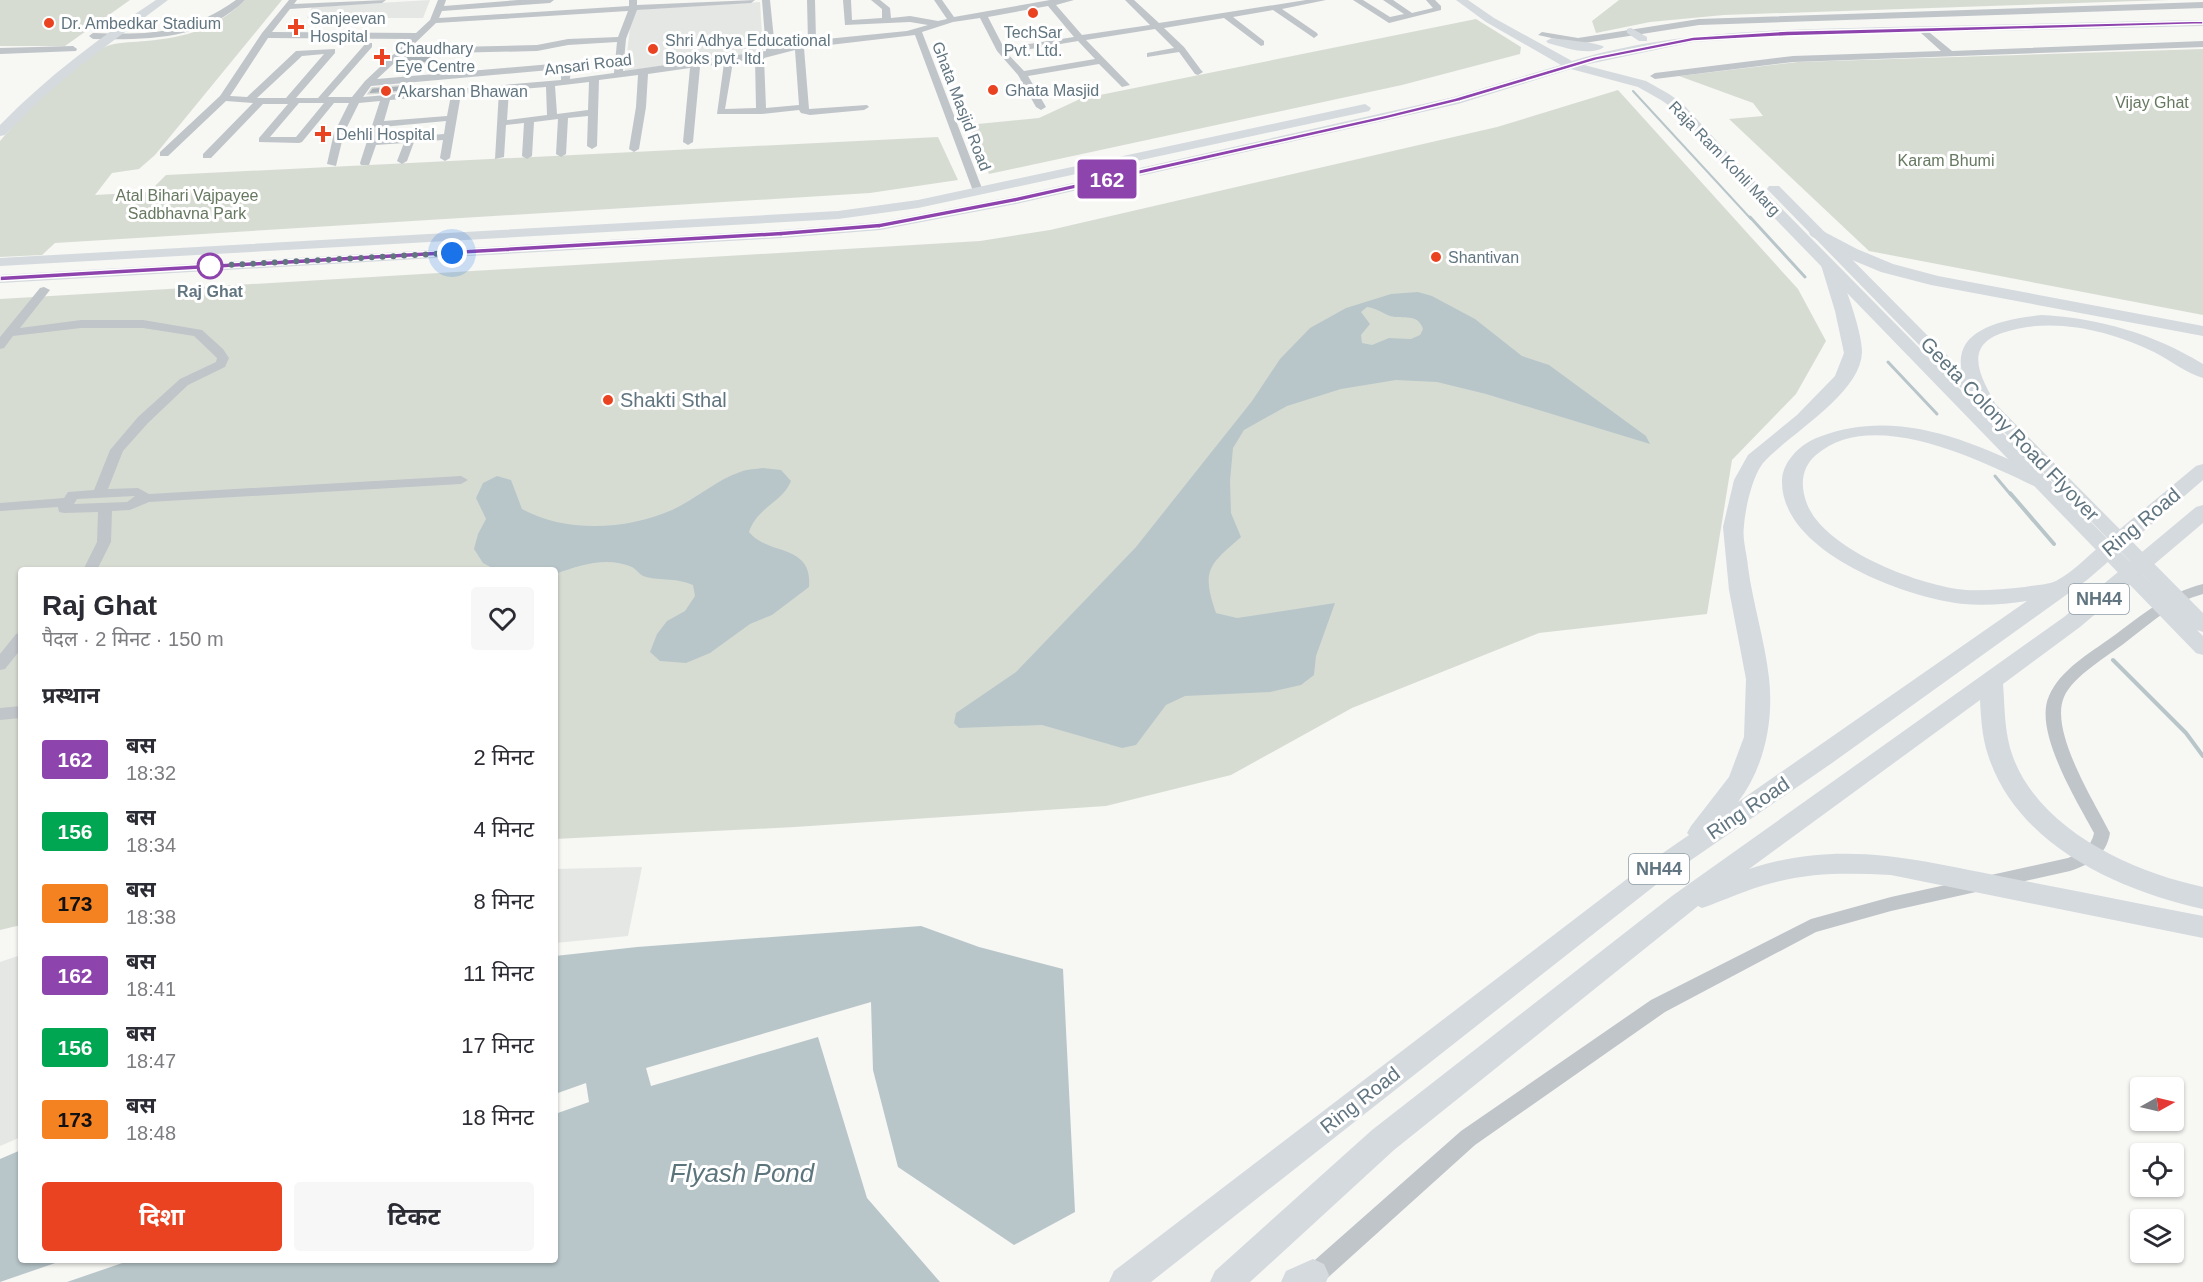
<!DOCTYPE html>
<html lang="hi">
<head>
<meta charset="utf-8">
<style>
	body { margin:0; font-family:Helvetica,"Noto Sans Devanagari",sans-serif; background:#f7f7f7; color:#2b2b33; height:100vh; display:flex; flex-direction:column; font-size:22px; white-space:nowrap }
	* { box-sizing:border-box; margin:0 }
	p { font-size:20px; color:#7c7c81 }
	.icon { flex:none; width:33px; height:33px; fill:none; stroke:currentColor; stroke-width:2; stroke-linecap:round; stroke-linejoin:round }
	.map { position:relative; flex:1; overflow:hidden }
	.panel { position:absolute; left:18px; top:567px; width:540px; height:696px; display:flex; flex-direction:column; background:#fff; border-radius:6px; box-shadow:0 2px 4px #0004 }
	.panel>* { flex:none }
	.badge { padding:0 12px; border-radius:4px; font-size:21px; line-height:39px }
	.needle { width:39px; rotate:82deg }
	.fabs { position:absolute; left:2130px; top:1077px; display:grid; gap:12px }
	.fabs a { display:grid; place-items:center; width:54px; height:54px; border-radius:6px; background:#fff; box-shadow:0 2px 4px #0004; font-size:30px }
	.you { position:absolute; width:30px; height:30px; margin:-15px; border:4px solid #fff; border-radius:50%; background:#1a73e8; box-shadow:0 0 0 9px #1a73e833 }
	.map>.badge { position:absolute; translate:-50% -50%; box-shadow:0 0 0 3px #fff }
	h2 { padding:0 24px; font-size:22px; line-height:54px }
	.round { display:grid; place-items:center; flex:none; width:63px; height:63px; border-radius:6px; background:#f7f7f7 }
	.headline { display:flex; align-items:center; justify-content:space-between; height:102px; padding:0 24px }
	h1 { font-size:28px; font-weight:700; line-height:45px }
	.action { display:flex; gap:12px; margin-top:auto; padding:12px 24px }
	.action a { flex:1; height:69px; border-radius:6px; background:#ea4322; color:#fff; font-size:24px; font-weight:700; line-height:69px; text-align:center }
	.action a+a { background:#f7f7f7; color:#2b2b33 }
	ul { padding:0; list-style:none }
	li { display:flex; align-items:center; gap:18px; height:72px; padding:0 24px }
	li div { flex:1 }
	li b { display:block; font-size:22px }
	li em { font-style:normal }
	li .badge { min-width:66px; font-weight:700; text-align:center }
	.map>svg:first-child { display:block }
</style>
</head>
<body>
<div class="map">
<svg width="2203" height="1282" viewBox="0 0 2203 1282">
	<rect width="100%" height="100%" fill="#f7f7f4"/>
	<g fill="#e5e7e5">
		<polygon points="430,0 423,18 307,18 312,7"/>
		<polygon points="760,2 763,52 625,71 632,10"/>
		<polygon points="642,867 628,936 555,943 555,869"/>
		<polygon points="21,955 21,1137 0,1146 0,962"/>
	</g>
	<g fill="#d7dcd3">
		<polygon points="0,0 130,0 65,46 0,46"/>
		<path d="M245 0H282L155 155 139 169 112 173 95 195 149 192 166 175 938 137 958 180 870 193 55 243 42 255 0 257V141C27 111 72 57 110 45 121 42 135 42 146 41 188 37 215 29 245 0Z"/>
		<polygon points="1619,0 2168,0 1724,15 1650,22 1596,33 1592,21"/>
		<polygon points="1476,19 1521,47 1520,54 1402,85 989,174 968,125 1039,118 1080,99"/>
		<polygon points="2203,49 2203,315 1869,251 1729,119 1763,116 1753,103 1679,76 1798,62"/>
		<polygon points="1618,90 1798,289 1826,341 1796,394 1732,460 1707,614 1539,633 1352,708 1231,775 1106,806 795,827 555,839 555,570 21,570 21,925 0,930 0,299 980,241 1050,230 1497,127"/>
	</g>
	<g fill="#b8c6ca" fill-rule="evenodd">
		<path d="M1418 292 1432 296 1475 319 1522 356 1549 365 1646 436 1650 444 1486 394 1437 382 1396 380 1341 389 1287 406 1244 430 1233 448 1230 481 1231 513 1241 537C1209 565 1201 570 1216 613L1237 618 1335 603 1316 656 1314 675 1301 685 1270 692 1185 696 1166 705 1136 745 1122 748 1042 725 959 728 954 723 956 713 1016 672 1136 547 1252 401 1280 359 1310 328 1346 308 1391 294ZM1367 307C1376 308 1382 313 1390 316 1403 320 1417 312 1423 329L1420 335 1411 339 1389 338 1372 345 1362 343 1361 335 1370 324 1361 312Z"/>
		<path d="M763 468 781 470 791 481C782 503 757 507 749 532 768 556 813 543 809 587L772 615 750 624 710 653 686 663 660 661 650 652 657 634 667 621 685 611 695 596 693 585C675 577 656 581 643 576 639 574 636 569 632 567 607 556 580 565 555 574V570H496L483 563 474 549 478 534 486 519 476 498 483 483 497 476 511 480 522 509C565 533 627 530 672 510 696 499 716 480 740 472 747 469 756 469 763 468Z"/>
		<polygon points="921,926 979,947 1063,969 1075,1212 1014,1245 898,1167 873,1070 871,1002 646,1068 651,1086 818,1037 867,1198 940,1282 67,1282 131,1260 555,1260 555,1114 589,1102 586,1083 555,1094 555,956 637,947"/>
		<polygon points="21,1150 21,1260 64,1260 0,1282 0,1159"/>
	</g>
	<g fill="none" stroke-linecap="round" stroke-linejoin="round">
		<polyline stroke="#b8c6ca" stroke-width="2" points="1633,91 1751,219"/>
		<g stroke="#b8c6ca" stroke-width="3">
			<polyline points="1750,217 1805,277"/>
			<polyline points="1888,362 1937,414"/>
			<polyline points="1995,476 2011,495"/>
		</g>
		<g stroke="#b8c6ca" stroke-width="4">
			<polyline points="2010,493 2054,544"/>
			<polyline points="2113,660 2186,733 2203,756"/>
		</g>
	</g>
	<g fill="#a7b1b6" stroke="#d9d9d7" stroke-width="1.5">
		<polygon points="405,56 432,56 426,63 400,61"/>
		<polygon points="407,85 405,91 368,94 372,88"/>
	</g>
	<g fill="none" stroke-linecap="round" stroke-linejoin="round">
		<g fill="#c0c5c9" fill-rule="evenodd">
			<path d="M236 0H245C205 40 146 40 93 39L89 36 93 33C150 35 188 34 236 0Z"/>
			<path d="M289 0H297L294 4 386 0 382 3 290 9 272 32 416 33 430 20 438 0H446L444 6 518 0H554L550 3 442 11 439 18 629 6V0H637V5L755 0 751 3 637 10 626 39 623 71 766 51 762 0H770L775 49 808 41 807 0H815L816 40 907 31 928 25 910 22 845 25 843 0H851L852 20 882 18V9L871 0H880L890 8 891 18 910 16 938 21 947 19 934 0H942L954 17 1050 0H1074L1056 5 1082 35 1150 25 1125 0H1134L1159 23 1306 0H1326L1282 9 1317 33 1318 35 1314 38 1273 10 1233 17 1264 41V45L1261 46 1224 18 1164 28 1184 47 1201 70 1203 72 1198 75 1195 74 1179 52 1147 57V53L1174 48 1155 29 1086 40 1130 85 1122 87 1099 64 1028 76 1046 107 1041 110 1036 107 1018 75 997 51 980 18 953 22 922 32 983 191 978 194 973 191 915 35 804 48 809 109 867 105 869 107 864 110 810 115 801 113 799 110 761 114H717L724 63 700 67 693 142 688 145 683 142 690 68 648 74 646 107 639 149 634 152 629 149 636 107 638 75 599 80 597 146 592 149 587 146 588 116 568 118 566 154 561 157 556 154 558 119 534 122 532 156 527 159 522 156 524 123 506 125 504 157 495 159 499 91 461 94 450 158 445 161 440 158 443 140 414 142 407 161 402 164 397 161 404 143 376 145 369 165H361L360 163 380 101 359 103 344 133 336 166 327 164 334 133 349 103H334L302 142 299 143 259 142V138L288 104H263L211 158H203V154L253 103 226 101 168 156H160V152L220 96 262 33ZM1048 6 1074 37 1004 48 988 17ZM628 11 618 37 568 39 537 45 410 48 436 23ZM268 38 410 39 365 81 352 97H328L372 47V43H366L318 98H296L335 53V49L296 51 247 97 230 96ZM1078 41 1095 59 1024 71 1007 53ZM617 42 614 73 570 79 571 67 563 63 377 79 404 54 537 51 568 45ZM795 50 799 105 766 108 764 58ZM324 54 286 98H257L302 56ZM755 59 756 108 725 109 733 62ZM561 69V80L363 97 371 86ZM589 82 588 110 557 114 555 86ZM546 87 547 115 507 120 509 90ZM451 95 447 116 384 121 390 100ZM299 103H324L296 137H270ZM446 121 444 134 378 139 382 127Z"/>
			<polygon points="1353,0 1363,0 1390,17 1404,14 1383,0 1393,0 1412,13 1433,8 1426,0 1435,0 1441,6 1441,10 1389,23"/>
			<polygon points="2203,2 2203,8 1699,25 1578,44 1538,35 1542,32 1578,38 1699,19"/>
			<polygon points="1924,28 1952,51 2203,41 2203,47 1793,62 1655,79 1650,76 1655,73 1793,56 1941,51 1921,33 1920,31"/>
			<polygon points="73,46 77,49 76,51 0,54 0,48"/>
			<path d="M44 287 50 290 20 328 81 320H143L202 330 223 349 229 358 225 367 188 385 148 423 123 451 108 489 138 488 149 494 461 476 468 480 461 484 149 502 130 510 112 511 111 542 97 570H83L97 542 98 512 64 513 59 512 58 507 0 511V503L64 498 68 492 94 490 110 450 138 417 180 379 216 362 217 358 194 336 143 328H81L13 336 4 348 0 349V337L40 288ZM135 496 127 502 74 504 77 499Z"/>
			<path d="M2203 584V594C2173 602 2150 624 2126 642 2108 656 2073 676 2064 697 2049 731 2095 803 2110 833 2106 856 2091 864 2070 871L1891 911 1816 932 1665 1012 1475 1145 1323 1282H1296L1299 1274 1461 1131 1651 1000 1811 919 1891 897 2068 858C2081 852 2091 848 2094 833 2077 801 2033 731 2049 696 2060 670 2090 653 2112 637 2142 615 2167 593 2203 584Z"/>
			<polygon points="21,633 21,649 5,669 0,670 0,654 16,634"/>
			<polygon points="21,706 21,718 0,720 0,708"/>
		</g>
		<g fill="#d5dade" fill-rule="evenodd">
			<path d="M156 0H168L82 64 43 97 5 135 0 136V125C47 77 100 37 156 0Z"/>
			<path d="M1456 0H1468L1494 18 1572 61C1675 30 1782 30 1888 27 1993 25 2098 22 2203 20V26L1787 36 1693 42 1584 65 1646 81 1669 94 1682 103 1734 160 2156 588 1767 189 1769 186H1779L2203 613V632L2197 630 2203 636V655L2196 653 1724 166 1674 109 1661 100 1638 87 1571 69 1458 104 1016 204 880 230 782 238 0 283V275L782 230 880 222 1016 196 1454 97 1561 65 1486 22Z"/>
			<polygon points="1631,28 1647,37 1647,41 1639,41 1627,33 1627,29"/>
			<path d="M1552 38C1564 40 1597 42 1604 47 1591 57 1563 47 1548 43L1546 41Z"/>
			<polygon points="1365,104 1371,108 1369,111 918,208 838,219 0,266 0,258 838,211 918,200"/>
		</g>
		<g fill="#d5dade" fill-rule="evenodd">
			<polygon points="1817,228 1857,249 1893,264 1938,276 2203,326 2203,336 1931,285 1881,272 1845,257 1811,236 1809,233 1811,230"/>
			<path d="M1829 260 1837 265C1845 286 1862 331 1862 352 1861 394 1789 434 1764 462 1753 474 1745 509 1744 526 1742 539 1747 554 1748 567 1753 604 1765 641 1769 678 1774 722 1764 768 1738 802L2027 601C2007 604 1985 606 1964 604 1906 598 1780 552 1782 480 1783 460 1802 443 1819 437 1898 406 1977 443 2048 478L2051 482 2048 486 2041 488 2034 486C1980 460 1871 406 1816 455 1801 468 1800 486 1807 504 1825 550 1920 586 1966 590 1985 591 2005 589 2025 587 2034 585 2047 585 2056 581 2073 572 2087 557 2102 544 2133 518 2165 492 2196 466L2203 464V480L2087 580 1832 763 1662 880 1151 1282H1109L1114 1271 1644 866 1689 835 1687 833 1691 826 1729 777 1744 737 1746 679 1729 590 1723 527 1734 480 1748 455 1797 415 1835 376 1844 353 1835 311 1821 265Z"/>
			<path d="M2042 315C2099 318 2154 334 2203 364V378C2186 373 2170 360 2154 352 2109 330 2051 316 2002 333 1959 348 1985 383 1998 409L1996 413H1982C1934 344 1973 322 2042 315Z"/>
			<path d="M2203 505V523L2080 627 2003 684C2005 708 2004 733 2013 757 2040 830 2132 872 2203 887V909C2118 890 2017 845 1988 755 1982 737 1981 718 1980 700L1749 869C1843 838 1921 861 2014 879 2077 891 2140 904 2203 916V938L1891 875C1851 873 1811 872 1772 883 1748 889 1725 900 1702 908L1698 906 1394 1150 1250 1282H1210L1215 1271 1372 1130 1672 896 2064 617 2196 507Z"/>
			<polygon points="1313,1259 1324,1264 1329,1275 1326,1282 1281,1282 1286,1271"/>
		</g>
	</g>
	<polygon fill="#8e44ad" stroke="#fff" stroke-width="1.5" points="2203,21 2203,24 1787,36 1693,41 1597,60 1460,101 1386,119 1016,202 880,228 782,236 0,281 0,276 782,231 880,223 1016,197 1386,115 1455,98 1593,57 1693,37 1787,31"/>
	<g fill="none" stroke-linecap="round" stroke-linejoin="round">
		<polyline stroke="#617580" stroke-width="6" stroke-dasharray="0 10.8" points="210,266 452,253"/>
	</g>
	<g fill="#ea4322" stroke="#fff" stroke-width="2">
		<circle cx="1033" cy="13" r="6"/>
		<circle cx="49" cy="23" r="6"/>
		<path d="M293 18h6v6h6v6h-6v6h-6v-6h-6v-6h6z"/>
		<circle cx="653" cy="49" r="6"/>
		<path d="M379 48h6v6h6v6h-6v6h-6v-6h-6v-6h6z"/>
		<circle cx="993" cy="90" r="6"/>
		<circle cx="386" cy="91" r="6"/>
		<path d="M320 125h6v6h6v6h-6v6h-6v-6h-6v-6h6z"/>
		<circle cx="1436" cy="257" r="6"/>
		<circle cx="608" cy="400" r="6"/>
	</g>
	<circle fill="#fff" stroke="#8e44ad" stroke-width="3" cx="210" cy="266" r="12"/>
	<g text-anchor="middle" stroke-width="6" stroke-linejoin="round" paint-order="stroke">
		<g font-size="16" fill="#617580" stroke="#fff" text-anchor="start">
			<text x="310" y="24">Sanjeevan<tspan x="310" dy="18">Hospital</tspan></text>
			<text x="61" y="29">Dr. Ambedkar Stadium</text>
			<text x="1033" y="38" text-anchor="middle">TechSar<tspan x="1033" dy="18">Pvt. Ltd.</tspan></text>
			<text x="665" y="46">Shri Adhya Educational<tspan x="665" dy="18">Books pvt. ltd.</tspan></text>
			<text x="395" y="54">Chaudhary<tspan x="395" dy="18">Eye Centre</tspan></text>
			<text x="1005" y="96">Ghata Masjid</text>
			<text x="398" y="97">Akarshan Bhawan</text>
			<text x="336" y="140">Dehli Hospital</text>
			<text x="1448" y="263">Shantivan</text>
		</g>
		<g font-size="16" fill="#617580" stroke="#fff">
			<text transform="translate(588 64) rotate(-7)" y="6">Ansari Road</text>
			<text transform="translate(962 106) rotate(69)" y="6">Ghata Masjid Road</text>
			<text transform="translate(1725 158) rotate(46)" y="6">Raja Ram Kohli Marg</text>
		</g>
		<g font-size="16" fill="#667860" stroke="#fff">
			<text x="2152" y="108">Vijay Ghat</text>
			<text x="1946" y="166">Karam Bhumi</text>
			<text x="187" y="201">Atal Bihari Vajpayee<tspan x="187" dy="18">Sadbhavna Park</tspan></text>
		</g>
		<g font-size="16" font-weight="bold" fill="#617580" stroke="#fff">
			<text x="210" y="297">Raj Ghat</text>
		</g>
		<g fill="#fff" stroke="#909ea6" stroke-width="1.5">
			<rect x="2069" y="584" width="60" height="30" rx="4.5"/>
			<rect x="1629" y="854" width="60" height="30" rx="4.5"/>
		</g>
		<g font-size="18" font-weight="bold" fill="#617580">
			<text x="2099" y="605">NH44</text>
			<text x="1659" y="875">NH44</text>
		</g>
		<g font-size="20" fill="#617580" stroke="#fff" text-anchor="start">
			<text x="620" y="407">Shakti Sthal</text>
		</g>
		<g font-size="20" fill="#617580" stroke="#fff">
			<text transform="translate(2010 429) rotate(46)" y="7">Geeta Colony Road Flyover</text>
			<text transform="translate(2141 522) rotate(-40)" y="7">Ring Road</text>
			<text transform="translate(1748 808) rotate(-34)" y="7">Ring Road</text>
			<text transform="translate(1360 1100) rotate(-38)" y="7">Ring Road</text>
		</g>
		<g font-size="26" font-style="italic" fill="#5c757c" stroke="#fff">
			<text x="742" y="1182">Flyash Pond</text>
		</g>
	</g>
</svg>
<div class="fabs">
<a><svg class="needle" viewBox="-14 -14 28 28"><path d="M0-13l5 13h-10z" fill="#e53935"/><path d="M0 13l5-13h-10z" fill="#7c7c81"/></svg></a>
<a><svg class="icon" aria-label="locate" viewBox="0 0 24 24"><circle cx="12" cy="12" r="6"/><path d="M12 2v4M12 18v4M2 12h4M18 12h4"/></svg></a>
<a><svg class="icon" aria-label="layers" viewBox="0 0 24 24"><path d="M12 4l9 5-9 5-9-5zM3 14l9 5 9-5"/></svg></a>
</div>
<div class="you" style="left:452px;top:253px"></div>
<b class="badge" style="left:1107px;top:179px;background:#8e44ad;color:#fff">162</b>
<section class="panel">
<div class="headline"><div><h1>Raj Ghat</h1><p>पैदल · 2 मिनट · 150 m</p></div><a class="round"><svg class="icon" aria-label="heart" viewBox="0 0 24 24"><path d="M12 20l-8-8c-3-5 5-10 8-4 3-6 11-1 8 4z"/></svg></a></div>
<h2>प्रस्थान</h2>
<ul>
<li><span class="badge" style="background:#8e44ad;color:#fff">162</span><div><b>बस</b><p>18:32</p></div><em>2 मिनट</em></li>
<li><span class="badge" style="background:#00a651;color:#fff">156</span><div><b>बस</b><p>18:34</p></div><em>4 मिनट</em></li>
<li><span class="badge" style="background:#f58220;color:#111">173</span><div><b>बस</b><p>18:38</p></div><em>8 मिनट</em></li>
<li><span class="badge" style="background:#8e44ad;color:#fff">162</span><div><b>बस</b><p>18:41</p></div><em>11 मिनट</em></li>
<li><span class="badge" style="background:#00a651;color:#fff">156</span><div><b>बस</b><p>18:47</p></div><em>17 मिनट</em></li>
<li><span class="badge" style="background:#f58220;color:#111">173</span><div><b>बस</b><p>18:48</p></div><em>18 मिनट</em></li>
</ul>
<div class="action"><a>दिशा</a><a>टिकट</a></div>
</section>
</div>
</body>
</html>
